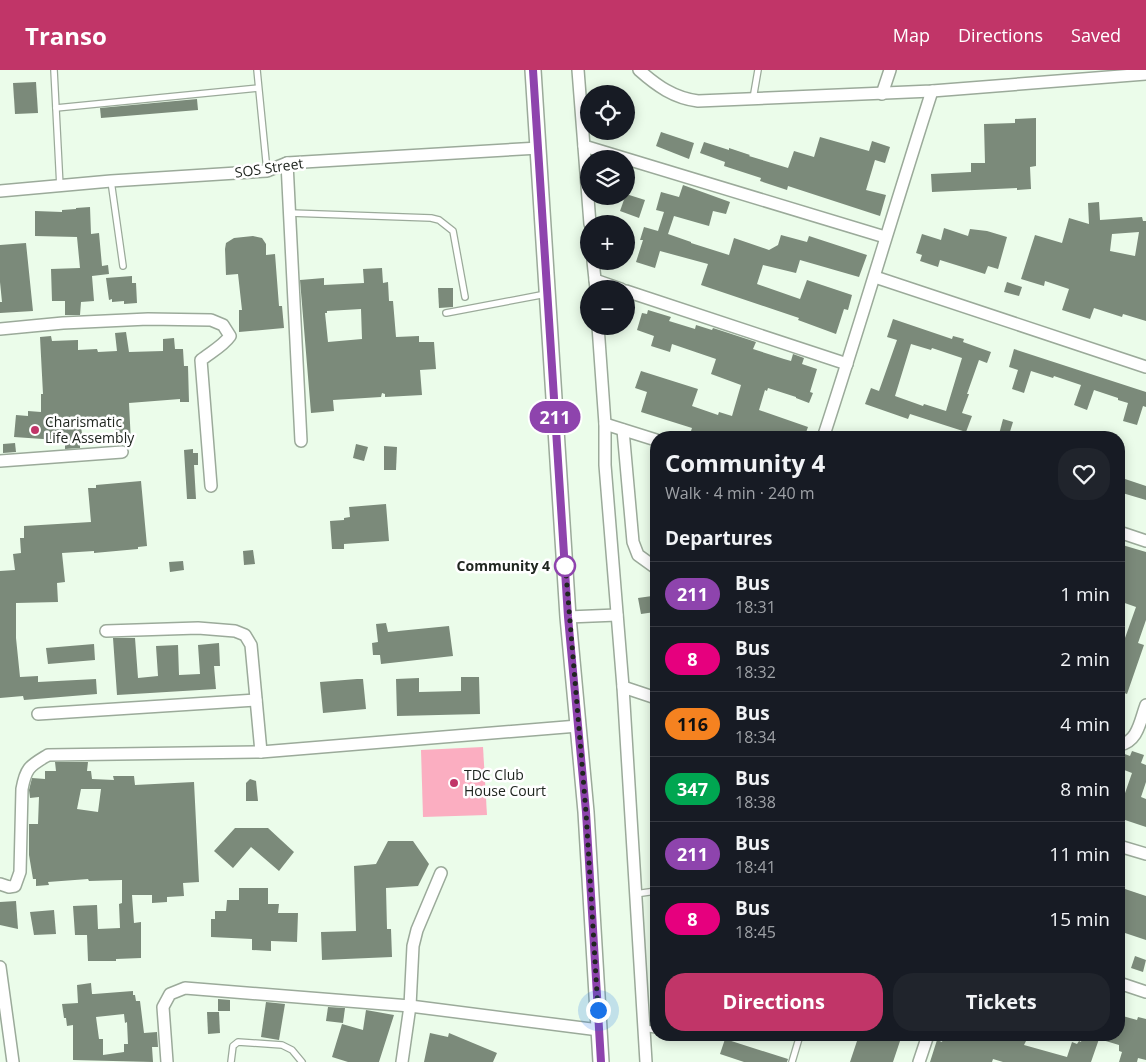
<!DOCTYPE html>
<html lang="en">
<head>
<meta charset="utf-8">
<style>
	body { margin:0; font-family:"Open Sans",sans-serif; background:#20242c; color:#f1f3f6; height:100vh; display:flex; flex-direction:column; font-size:19px; white-space:nowrap }
	* { box-sizing:border-box; margin:0 }
	p { font-size:16px; color:#9ea1a6 }
	.icon { flex:none; width:28px; height:28px; fill:none; stroke:currentColor; stroke-width:2; stroke-linecap:round; stroke-linejoin:round }
	.map { position:relative; flex:1; overflow:hidden }
	.panel { position:absolute; left:650px; top:361px; width:475px; height:610px; display:flex; flex-direction:column; background:#171b24; border-radius:20px; box-shadow:0 2px 12px #0003 }
	.panel>* { flex:none }
	.badge { padding:0 10px; border-radius:16px; font-size:18px; line-height:32px }
	.controls { position:absolute; left:580px; top:15px; display:grid; gap:10px }
	.controls a { display:grid; place-items:center; width:55px; height:55px; border-radius:50%; background:#171b24; box-shadow:0 2px 12px #0003; font-size:25px }
	.you { position:absolute; width:25px; height:25px; margin:-12px; border:4px solid #fff; border-radius:50%; background:#1a73e8; box-shadow:0 0 0 8px #1a73e833 }
	.map>.badge { position:absolute; translate:-50% -50%; box-shadow:0 0 0 2px #fff }
	h2 { padding:0 15px; font-size:19px; line-height:45px }
	.round { display:grid; place-items:center; flex:none; width:52px; height:52px; border-radius:20px; background:#20242c }
	.summary { display:flex; align-items:center; justify-content:space-between; height:85px; padding:0 15px }
	h1 { font-size:24px; font-weight:700; line-height:38px }
	.action { display:flex; gap:10px; margin-top:auto; padding:10px 15px }
	.action a { flex:1; height:58px; border-radius:20px; background:#c13568; color:#fff; font-size:20px; font-weight:700; line-height:58px; text-align:center }
	.action a+a { background:#20242c; color:#f1f3f6 }
	ul { padding:0; list-style:none }
	li { display:flex; align-items:center; gap:15px; height:65px; padding:0 15px; border-top:1px solid #363941 }
	li div { flex:1 }
	li b { display:block; font-size:19px }
	li em { font-style:normal }
	li .badge { min-width:55px; font-weight:700; text-align:center }
	header { display:flex; align-items:center; gap:30px; box-sizing:border-box; height:70px; padding:0 25px; background:#c13568; color:#fff }
	header strong { font-size:24px }
	nav { display:flex; gap:28px; margin-inline-start:auto; font-size:18px }
	.map>svg:first-child { display:block }
</style>
</head>
<body>
<header>
<strong>Transo</strong>
<nav><a>Map</a><a>Directions</a><a>Saved</a></nav>
</header>
<div class="map">
<svg width="1146" height="992" viewBox="0 0 1146 992">
	<rect width="100%" height="100%" fill="#ebfcea"/>
	<polygon fill="#fbaec1" points="483,677 487,745 423,747 421,680"/>
	<g fill="#7b8a7a" fill-rule="evenodd">
		<polygon points="36,12 38,43 15,44 13,13"/>
		<polygon points="197,29 198,40 101,48 100,38"/>
		<polygon points="1036,48 1036,96 1030,97 1031,119 1017,120 1017,118 932,122 931,104 971,102 971,93 985,93 984,54 1015,53 1015,49"/>
		<polygon points="661,62 694,73 689,89 656,76"/>
		<polygon points="820,67 869,81 872,71 890,77 885,93 875,90 866,120 886,125 880,146 788,116 787,120 760,111 761,108 724,96 725,92 700,83 704,72 729,80 729,78 750,85 749,86 788,98 794,81 814,87"/>
		<polygon points="683,115 730,132 726,144 713,141 709,156 674,146 668,164 691,172 691,173 729,185 734,168 769,180 778,175 781,165 807,172 809,166 867,185 859,207 800,190 796,203 763,195 757,214 800,229 807,210 852,225 848,240 844,239 836,264 798,250 799,248 701,215 708,194 660,181 655,198 636,192 643,170 640,170 644,157 658,161 664,142 656,140 661,122 679,127"/>
		<polygon points="626,124 645,130 639,148 620,141"/>
		<path d="M1099 132 1100 150 1142 147 1143 151H1146V251L1123 244 1122 247 1094 238 1090 249 1062 240 1069 219 1045 211 1044 216 1021 209 1035 165 1062 173 1069 148 1089 154 1088 133ZM1139 162 1135 186 1110 181 1112 164Z"/>
		<polygon points="90,137 91,164 99,163 102,196 108,195 109,204 92,206 94,231 81,232 80,245 65,245 65,231 52,231 51,199 80,198 77,167 35,166 35,141 62,142 62,140 76,139 76,138"/>
		<polygon points="944,158 968,166 970,159 987,161 1007,167 998,199 988,196 985,204 940,190 938,197 920,191 922,185 916,183 922,164 941,170"/>
		<polygon points="253,166 262,168 266,174 266,185 275,184 279,236 282,236 284,258 239,262 239,240 242,240 238,204 226,205 225,179 226,173 234,168"/>
		<polygon points="26,173 33,241 0,243 0,232 2,232 0,212 0,175"/>
		<path d="M382 198 383 213 388 212 389 231H393L396 267 419 266V272H434L436 299 420 300 422 325 385 327V324L382 323 381 327 333 330 334 341 311 343 300 210 324 208V215L364 213 363 199ZM361 239 362 269 328 272 325 243H327V241Z"/>
		<polygon points="132,206 132,213 136,213 137,233 124,234 124,231 112,232 112,229 109,230 106,208"/>
		<polygon points="1007,212 1022,217 1019,226 1004,222"/>
		<polygon points="438,218 453,218 453,237 439,238"/>
		<polygon points="648,240 671,247 669,251 695,259 696,255 712,260 713,258 756,272 753,279 784,289 791,291 793,284 804,288 802,294 817,299 810,322 813,323 809,333 796,328 796,327 768,318 767,321 765,320 759,340 808,357 804,368 720,368 709,364 708,367 691,361 692,358 641,342 647,322 635,318 641,301 698,319 692,336 718,345 719,342 732,346 741,315 711,304 716,289 672,274 670,282 651,276 654,266 637,260 642,243 647,244"/>
		<path d="M893 249 952 269 953 266 964 269 963 272 991 282 987 293 979 290 967 324H969L962 343 972 346 966 362 910 344 908 349 865 334 871 318 879 321 897 270 887 267ZM911 274 931 280 932 278 962 288 946 341 924 334 923 336 895 326Z"/>
		<polygon points="126,262 129,282 163,281 163,269 174,268 175,279 183,279 184,296 188,296 189,332 180,332 180,329 129,333 131,373 117,374 115,353 81,356 83,372 80,372 80,378 65,379 65,373 58,374 57,370 14,367 16,345 28,346 28,341 41,342 41,324 43,324 40,267 51,266 52,271 78,270 78,280 97,279 98,282 117,281 115,263"/>
		<polygon points="1014,279 1146,322 1146,337 1143,336 1137,355 1123,351 1128,333 1118,330 1118,328 1094,320 1087,340 1074,335 1081,315 1054,306 1053,308 1031,301 1024,323 1012,319 1018,300 1009,297"/>
		<polygon points="1003,349 1013,352 1008,368 998,368"/>
		<polygon points="15,373 16,382 3,383 3,374"/>
		<polygon points="356,374 368,377 364,391 353,388"/>
		<polygon points="384,376 397,377 396,400 384,400"/>
		<polygon points="193,379 193,383 198,383 198,395 194,395 196,429 187,429 184,380"/>
		<polygon points="1119,407 1146,416 1146,430 1119,422"/>
		<polygon points="141,411 147,476 138,477 138,479 94,483 94,481 62,483 65,512 57,513 58,532 16,533 16,568 20,607 38,606 38,612 96,609 97,624 24,630 23,626 0,628 0,501 15,500 13,484 21,483 20,468 24,468 24,456 91,452 88,418 96,418 96,415"/>
		<polygon points="386,434 389,471 344,474 344,479 332,479 330,451 344,450 344,448 350,447 349,437"/>
		<polygon points="1119,474 1146,482 1146,550 1138,573 1144,575 1127,624 1119,621 1119,566 1125,568 1136,537 1119,531"/>
		<polygon points="253,480 255,494 244,495 243,481"/>
		<polygon points="183,491 184,500 170,502 169,492"/>
		<polygon points="652,526 655,542 641,544 638,528"/>
		<polygon points="386,553 388,562 449,556 453,586 381,594 380,585 373,585 372,573 378,572 376,554"/>
		<polygon points="113,568 135,568 138,608 158,606 156,576 178,575 179,605 200,604 198,575 219,573 220,596 214,596 216,619 117,625"/>
		<polygon points="94,574 95,590 48,594 46,578"/>
		<polygon points="461,607 479,607 480,644 397,646 396,609 419,608 419,622 461,621"/>
		<polygon points="357,609 363,609 366,639 323,643 320,612"/>
		<polygon points="1132,681 1144,685 1141,693 1146,695 1146,712 1141,727 1146,729 1146,757 1119,748 1119,724 1124,726 1132,703 1119,698 1119,693 1122,683 1130,686"/>
		<path d="M55 692H88L87 701H91L92 709 114 710 113 706H134L135 715 194 712 199 812 183 813 184 826 167 827V832L152 833V825H132L134 853 141 852V888L116 889V891H88L87 865H75L73 836 97 835 98 859 120 858 119 834 122 833V810L89 811 88 809 48 812 49 815 36 816V809H33L29 785V754H38L39 727 30 728 29 720 32 708 45 709V701H56ZM81 719H101L98 742 77 739Z"/>
		<polygon points="250,709 256,711 258,731 246,731 246,713"/>
		<polygon points="235,758 268,758 294,782 279,801 251,777 233,798 214,781"/>
		<polygon points="388,771 413,771 429,794 418,816 386,818 387,859 391,859 392,887 322,890 321,862 356,861 354,796 376,794"/>
		<polygon points="1119,817 1146,826 1146,870 1119,861 1123,844 1119,842"/>
		<polygon points="239,818 268,818 268,834 279,834 278,843 298,843 297,872 271,871 271,881 252,880 252,869 211,867 211,849 215,849 215,841 226,841 227,830 239,830"/>
		<polygon points="16,831 18,859 0,855 0,832"/>
		<polygon points="54,840 56,864 34,865 30,842"/>
		<polygon points="1135,886 1146,890 1143,902 1131,898"/>
		<path d="M91 913 92 924H94L133 921V925H135L136 931H140L144 963 157 962 158 977H152L153 992 73 990V955L67 956 66 948H64L62 934 78 933 77 915ZM124 944 125 953 127 952 128 974H124V982L103 985V969H99L96 947Z"/>
		<polygon points="218,929 230,930 230,941 218,941"/>
		<polygon points="266,932 285,934 279,970 261,967"/>
		<polygon points="328,937 345,938 343,953 326,951"/>
		<polygon points="366,940 394,945 379,992 348,992 332,987 342,954 363,960"/>
		<polygon points="207,942 219,942 220,963 208,964"/>
		<polygon points="1119,945 1137,950 1138,947 1146,949 1146,990 1138,988 1137,992 1119,992 1122,982 1119,981 1119,975 1099,969 1091,992 1003,992 993,989 992,992 930,992 937,970 942,972 944,965 969,965 981,969 983,965 996,965 1007,969 1008,966 1026,971 1024,975 1067,987 1072,972 1077,974 1079,971 1081,972 1083,965 1119,965"/>
		<polygon points="430,963 448,967 449,963 497,983 493,992 424,992"/>
		<polygon points="859,965 902,965 893,992 850,992"/>
		<polygon points="725,969 788,989 787,992 744,992 720,984"/>
	</g>
	<g fill="none" stroke-linecap="round" stroke-linejoin="round">
		<g stroke="#9baa9a" stroke-width="8">
			<g id="service">
				<polyline points="54,0 60,117"/>
				<polyline points="257,0 267,101"/>
				<polyline points="753,29 758,0"/>
				<polyline points="56,38 258,18"/>
				<polyline points="111,111 123,196"/>
				<polyline points="290,143 431,148 439,150 453,161 465,227"/>
				<polyline points="446,243 546,224"/>
				<polyline points="635,824 656,821"/>
				<polyline points="644,958 656,960"/>
				<polyline points="231,992 233,976 238,972 282,975 292,980 302,992"/>
				<polyline points="792,992 800,965"/>
			</g>
		</g>
		<g stroke="#9baa9a" stroke-width="14">
			<g id="minor">
				<polyline points="578,0 590,154"/>
				<path d="M639 0C657 16 674 28 698 31L932 21 1146 4"/>
				<polyline points="882,24 890,0"/>
				<polyline points="584,76 885,167"/>
				<polyline points="287,93 301,371"/>
				<polyline points="0,121 111,111 267,101 287,93 539,78"/>
				<polyline points="593,191 596,219"/>
				<polyline points="875,207 1146,297"/>
				<polyline points="595,210 621,219"/>
				<polyline points="626,221 847,294"/>
				<polyline points="598,256 605,354 605,395 623,617 646,992"/>
				<path d="M0 259 63 253 148 249 211 250 223 255 230 266C223 276 211 282 201 290L211 416"/>
				<polyline points="605,354 656,370"/>
				<polyline points="623,360 633,472 638,485 656,498"/>
				<path d="M823 368C861 252 895 136 932 21"/>
				<polyline points="0,391 122,382"/>
				<polyline points="1119,462 1146,471"/>
				<polyline points="568,547 617,545"/>
				<polyline points="106,561 198,558 235,561 245,565 251,575 261,682"/>
				<polyline points="623,617 656,628"/>
				<polyline points="38,644 256,630"/>
				<path d="M1119 675C1138 672 1140 651 1146 635"/>
				<polyline points="1119,776 1146,784"/>
				<path d="M0 814 9 817 15 816 20 802 22 719C26 697 30 696 48 685L261 682 578 656"/>
				<polyline points="0,897 13,992"/>
				<polyline points="1119,913 1146,922"/>
				<polyline points="167,992 163,937 170,924 185,918 410,936 599,960"/>
				<polyline points="402,992 410,936 413,876 417,860 441,803"/>
				<polyline points="919,992 928,965"/>
			</g>
		</g>
		<g stroke="#9baa9a" stroke-width="18">
			<polyline id="secondary" points="533,0 568,547 586,742 601,992"/>
		</g>
		<use href="#service" stroke="#fff" stroke-width="5.5"/>
		<use href="#minor" stroke="#fff" stroke-width="11"/>
		<use href="#secondary" stroke="#fff" stroke-width="15"/>
	</g>
	<g fill="none" stroke-linecap="round" stroke-linejoin="round">
		<g stroke="#fff" stroke-width="11">
			<polyline id="line" points="533,0 568,547 586,742 601,992"/>
		</g>
		<use href="#line" stroke="#8e44ad" stroke-width="8"/>
		<polyline stroke="#202620" stroke-width="5" stroke-dasharray="0 9" points="565,496 565,492 586,742 598,940"/>
	</g>
	<g fill="#c13568" stroke="#fff" stroke-width="2">
		<circle cx="35" cy="360" r="5"/>
		<circle cx="454" cy="713" r="5"/>
	</g>
	<circle fill="#fff" stroke="#8e44ad" stroke-width="2.5" cx="565" cy="496" r="10"/>
	<g text-anchor="middle" stroke-width="5" stroke-linejoin="round" paint-order="stroke">
		<g font-size="14" fill="#202620" stroke="#fff">
			<text transform="translate(269 98) rotate(-8)" y="5">SOS Street</text>
		</g>
		<g font-size="14" fill="#202620" stroke="#fff" text-anchor="start">
			<text x="45" y="357">Charismatic<tspan x="45" dy="16">Life Assembly</tspan></text>
			<text x="464" y="710">TDC Club<tspan x="464" dy="16">House Court</tspan></text>
		</g>
		<g font-size="14" font-weight="bold" fill="#202620" stroke="#fff" text-anchor="end">
			<text x="550" y="501">Community 4</text>
		</g>
	</g>
</svg>
<div class="controls">
<a><svg class="icon" aria-label="locate" viewBox="0 0 24 24"><circle cx="12" cy="12" r="6"/><path d="M12 2v4M12 18v4M2 12h4M18 12h4"/></svg></a>
<a><svg class="icon" aria-label="layers" viewBox="0 0 24 24"><path d="M12 4l9 5-9 5-9-5zM3 14l9 5 9-5"/></svg></a>
<a>+</a>
<a>−</a>
</div>
<div class="you" style="left:598px;top:940px"></div>
<b class="badge" style="left:555px;top:347px;background:#8e44ad;color:#fff">211</b>
<section class="panel">
<div class="summary"><div><h1>Community 4</h1><p>Walk · 4 min · 240 m</p></div><a class="round"><svg class="icon" aria-label="heart" viewBox="0 0 24 24"><path d="M12 20l-8-8c-3-5 5-10 8-4 3-6 11-1 8 4z"/></svg></a></div>
<h2>Departures</h2>
<ul>
<li><span class="badge" style="background:#8e44ad;color:#fff">211</span><div><b>Bus</b><p>18:31</p></div><em>1 min</em></li>
<li><span class="badge" style="background:#e6007e;color:#fff">8</span><div><b>Bus</b><p>18:32</p></div><em>2 min</em></li>
<li><span class="badge" style="background:#f58220;color:#111">116</span><div><b>Bus</b><p>18:34</p></div><em>4 min</em></li>
<li><span class="badge" style="background:#00a651;color:#fff">347</span><div><b>Bus</b><p>18:38</p></div><em>8 min</em></li>
<li><span class="badge" style="background:#8e44ad;color:#fff">211</span><div><b>Bus</b><p>18:41</p></div><em>11 min</em></li>
<li><span class="badge" style="background:#e6007e;color:#fff">8</span><div><b>Bus</b><p>18:45</p></div><em>15 min</em></li>
</ul>
<div class="action"><a>Directions</a><a>Tickets</a></div>
</section>
</div>
</body>
</html>
